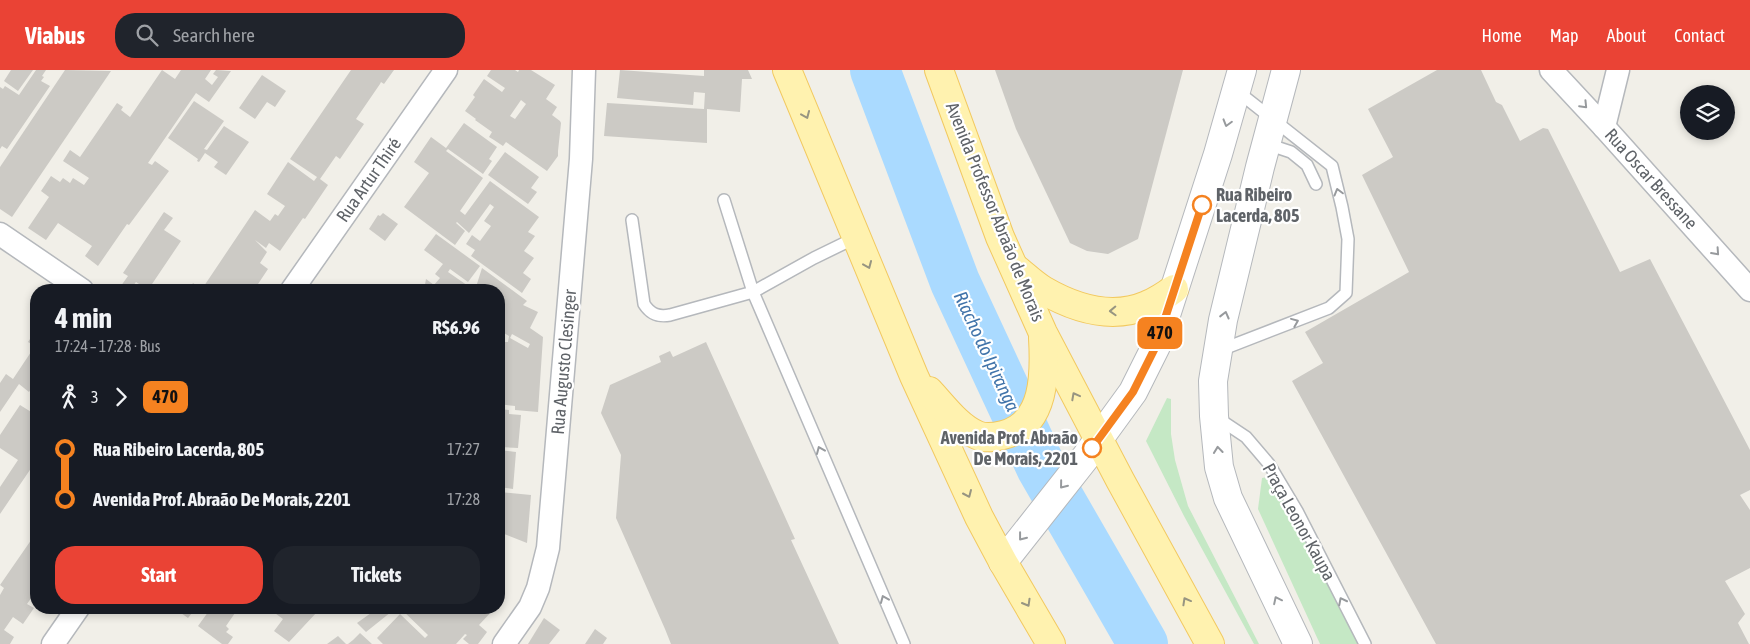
<!DOCTYPE html>
<html lang="en">
<head>
<meta charset="utf-8">
<style>
	body { margin:0; font-family:"Asap Condensed",sans-serif; background:#20242c; color:#f1f3f6; height:100vh; display:flex; flex-direction:column; font-size:19px; white-space:nowrap }
	* { box-sizing:border-box; margin:0 }
	p { font-size:16px; color:#9ea1a6 }
	.icon { flex:none; width:28px; height:28px; fill:none; stroke:currentColor; stroke-width:2; stroke-linecap:round; stroke-linejoin:round }
	.map { position:relative; flex:1; overflow:hidden }
	.panel { position:absolute; left:30px; top:214px; width:475px; height:330px; display:flex; flex-direction:column; background:#171b24; border-radius:20px; box-shadow:0 2px 8px #0003 }
	.panel>* { flex:none }
	.badge { padding:0 10px; border-radius:8px; font-size:18px; line-height:32px }
	.tools { position:absolute; left:1680px; top:15px; display:grid; gap:10px }
	.tools a { display:grid; place-items:center; width:55px; height:55px; border-radius:50%; background:#171b24; box-shadow:0 2px 8px #0003; font-size:25px }
	.map>.badge { position:absolute; translate:-50% -50%; box-shadow:0 0 0 2px #fff }
	.legs { display:flex; align-items:center; gap:8px; height:55px; padding:0 25px; font-size:16px }
	.legs p { margin-inline-start:auto }
	.summary { display:flex; align-items:center; justify-content:space-between; height:85px; padding:0 25px }
	h1 { font-size:28px; font-weight:700; line-height:38px }
	.button { display:flex; gap:10px; margin-top:auto; padding:10px 25px }
	.button a { flex:1; height:58px; border-radius:20px; background:#ea4335; color:#fff; font-size:20px; font-weight:700; line-height:58px; text-align:center }
	.button a+a { background:#20242c; color:#f1f3f6 }
	ul { padding:0 25px; list-style:none }
	li { display:flex; align-items:center; gap:18px; height:50px; font-size:19px }
	li i { display:grid; place-items:center; width:8px; height:100%; margin:0 6px; background:currentColor }
	li i::after { content:''; width:12px; height:12px; margin:-6px; border:4px solid; border-radius:50%; background:#171b24 }
	li p { margin-inline-start:auto }
	li:first-child i { background:linear-gradient(#0000 50%,currentColor 0) }
	li:last-child i { background:linear-gradient(currentColor 50%,#0000 0) }
	header { display:flex; align-items:center; gap:30px; box-sizing:border-box; height:70px; padding:0 25px; background:#ea4335; color:#fff }
	header strong { font-size:24px }
	nav { display:flex; gap:28px; margin-inline-start:auto; font-size:18px }
	.search { width:350px; height:45px; background:#20242c; display:flex; align-items:center; gap:12px; box-sizing:border-box; padding:0 18px; border-radius:20px; color:#9ea1a6; font-size:19px }
	.map>svg:first-child { display:block }
</style>
</head>
<body>
<header>
<strong>Viabus</strong>
<div class="search"><svg class="icon" aria-label="search" viewBox="0 0 24 24"><circle cx="10" cy="10" r="6"/><path d="M15 15l6 6"/></svg>Search here</div>
<nav><a>Home</a><a>Map</a><a>About</a><a>Contact</a></nav>
</header>
<div class="map">
<svg width="1750" height="574" viewBox="0 0 1750 574">
	<rect width="100%" height="100%" fill="#f1efe8"/>
	<g fill="#c5e8c5">
		<polygon points="1167,328 1171,329 1171,364 1175,390 1188,436 1259,574 1254,574 1184,446 1146,371"/>
		<polygon points="1272,406 1342,540 1358,574 1320,574 1258,439 1262,408"/>
	</g>
	<g fill="none" stroke-linecap="round" stroke-linejoin="round">
		<polyline stroke="#aadaff" stroke-width="50" points="875,0 955,212 1041,397 1143,574"/>
	</g>
	<g fill="#cccac5" fill-rule="evenodd">
		<polygon points="11,0 33,0 18,21 4,11"/>
		<polygon points="36,0 46,0 42,6 44,7 41,11 50,16 7,79 2,76 0,79 0,17 3,19 5,16 19,25"/>
		<polygon points="65,0 111,1 12,147 0,139 0,97"/>
		<polygon points="162,0 175,9 181,0 211,0 205,9 212,15 218,7 213,4 216,0 231,1 209,32 196,23 148,93 152,95 155,91 169,101 129,155 127,154 98,196 85,186 92,176 58,153 46,170 28,158 49,127 41,121 51,106 60,112 63,108 70,113 73,108 84,115 89,108 63,91 70,80 80,87 117,33 123,37 121,40 130,47"/>
		<polygon points="351,0 394,0 384,14 381,12 380,14 356,49 364,54 340,89 336,86 320,109 328,115 305,149 303,148 280,181 269,173 266,178 255,170 267,182 260,193 268,199 254,220 189,220 193,213 202,219 255,140 270,151 275,144 278,146 285,136 267,124 288,92 314,111 317,107 290,89"/>
		<path d="M491 0H515L518 2 519 0H531L555 15 546 29 557 37 552 45 560 51 561 53 558 81V86L547 101 506 72 503 76 494 70 489 67 492 62 475 50 476 49 465 41 475 27 473 25 484 9 502 22 505 18 487 6ZM521 30 526 34 515 49 510 46Z"/>
		<polygon points="620,0 704,6 704,0 748,0 752,9 742,9 740,42 707,39 707,73 604,66 607,33 704,39 705,23 694,22 693,35 617,28"/>
		<polygon points="995,0 1183,0 1138,169 1108,184 1087,181 1070,173 1016,59"/>
		<polygon points="1437,0 1481,0 1496,32 1502,35 1520,71 1543,58 1548,59 1620,202 1650,189 1750,380 1750,420 1740,425 1750,440 1750,498 1725,511 1745,544 1738,553 1749,574 1436,574 1292,311 1323,293 1305,262 1409,202 1362,105 1393,87 1368,39"/>
		<polygon points="262,5 286,21 275,37 267,32 255,49 239,38"/>
		<polygon points="194,31 224,51 204,79 207,80 224,56 249,72 226,105 214,97 218,92 205,83 199,92 197,91 198,89 168,68"/>
		<polygon points="464,53 497,77 489,89 492,91 483,104 448,79 446,81 483,108 460,141 465,145 490,111 539,147 528,162 535,166 524,181 534,188 523,203 531,209 522,223 471,186 475,180 466,174 472,165 480,171 491,156 484,151 494,137 490,134 469,163 457,152 456,153 465,161 455,175 404,137 429,103 414,92 431,67 446,78"/>
		<polygon points="505,82 539,107 531,118 537,122 528,134 488,105"/>
		<polygon points="164,142 173,148 164,160 181,171 148,220 136,212 130,220 118,220 128,206 123,203"/>
		<polygon points="383,143 398,154 385,171 369,159 378,145 380,146"/>
		<polygon points="436,164 480,196 468,212 450,199 448,202 474,220 424,220 426,209 434,215 440,208 435,204 443,194 424,180"/>
		<path d="M482 198 527 231 523 235 538 242 530 258 543 267 538 342 515 340V336L499 334V272H508L509 266 499 260V220H481L476 217ZM512 264 530 274 528 278 510 268Z"/>
		<polygon points="36,260 36,311 29,322 19,314 0,342 0,313 6,304 13,309 35,276 28,272"/>
		<polygon points="706,272 795,469 791,470 839,574 671,574 665,559 616,448 621,385 601,343 610,315 661,292 659,286 670,281 673,287"/>
		<polygon points="20,335 36,345 36,391 0,444 0,417 18,390 0,378 0,365"/>
		<polygon points="499,339 509,340 509,344 521,345 518,378 499,377"/>
		<polygon points="499,380 516,382 513,419 499,417"/>
		<polygon points="499,422 531,425 527,473 499,462"/>
		<polygon points="36,463 36,521 27,534 34,538 23,554 13,547 4,560 14,567 10,574 0,574 0,525 4,518 0,515"/>
		<polygon points="174,538 196,538 188,548"/>
		<polygon points="211,538 228,538 235,543 226,556 229,559 226,562 233,567 228,574 222,574 198,556"/>
		<polygon points="268,538 311,538 317,542 289,572 274,561 283,549"/>
		<polygon points="378,538 396,538 366,562 357,553"/>
		<polygon points="400,538 489,538 492,541 479,555 487,562 478,574 469,574 463,569 467,565 465,564 456,574 383,574 377,568 400,544 425,568 428,565"/>
		<polygon points="544,548 560,560 549,574 528,574"/>
		<polygon points="595,559 607,568 603,574 585,574"/>
		<polygon points="360,563 372,574 348,574 353,570"/>
		<polygon points="338,566 346,574 327,574"/>
	</g>
	<g fill="none" stroke-linecap="round" stroke-linejoin="round">
		<g stroke="#b5b8bc" stroke-width="14">
			<g id="service">
				<polyline points="1267,74 1291,82 1307,95 1316,114"/>
				<path d="M632 150 644 234C651 245 659 247 670 245L753 222 724 130"/>
				<polyline points="857,167 814,188 753,222 904,574"/>
				<polyline points="1218,281 1329,238 1346,223 1348,169 1342,137 1332,96 1237,21"/>
				<polyline points="1216,347 1246,367 1269,394 1297,441 1365,574"/>
			</g>
		</g>
		<g stroke="#b5b8bc" stroke-width="25">
			<g id="minor">
				<polyline points="1551,0 1604,57 1750,220"/>
				<polyline points="1604,57 1618,0"/>
				<polyline points="0,164 82,220"/>
				<polyline points="292,220 446,0"/>
				<polyline points="53,574 78,538"/>
				<polyline points="504,574 530,537 538,518 548,478 581,89 584,0"/>
			</g>
		</g>
		<g stroke="#b5b8bc" stroke-width="30">
			<g id="tertiary">
				<polyline points="1286,0 1260,97 1223,250 1213,311 1214,346 1219,397 1228,428 1298,574"/>
				<polyline points="1003,492 1085,388 1133,322 1156,276 1218,84 1242,0"/>
			</g>
		</g>
		<g stroke="#f2c960" stroke-width="30">
			<g id="primary">
				<polyline points="787,0 914,306 979,447 1003,492 1051,574"/>
				<polyline points="939,0 1000,167 1043,263 1120,410 1210,574"/>
				<path d="M1015 198C1024 205 1033 214 1043 220 1074 238 1112 250 1147 235 1157 231 1166 225 1174 219"/>
				<path d="M929 321C943 336 958 357 977 365 986 369 995 367 1003 365 1046 355 1045 302 1043 268"/>
			</g>
		</g>
		<use href="#service" stroke="#fff" stroke-width="11"/>
		<use href="#minor" stroke="#fff" stroke-width="22"/>
		<use href="#tertiary" stroke="#fff" stroke-width="28"/>
		<use href="#primary" stroke="#fff2af" stroke-width="28"/>
	</g>
	<defs><path id="oneway-chevron" d="M-2-3.5L2.5 0L-2 3.5" fill="none" stroke-width="1.6" stroke-linecap="round" stroke-linejoin="round" transform="scale(1.25)"/></defs>
	<g stroke="#979a9d">
		<use href="#oneway-chevron" transform="translate(1584 35) rotate(46)"/>
		<use href="#oneway-chevron" transform="translate(1227 53) rotate(106)"/>
		<use href="#oneway-chevron" transform="translate(1338 122) rotate(-105)"/>
		<use href="#oneway-chevron" transform="translate(1716 182) rotate(48)"/>
		<use href="#oneway-chevron" transform="translate(1225 245) rotate(-76)"/>
		<use href="#oneway-chevron" transform="translate(1295 252) rotate(-22)"/>
		<use href="#oneway-chevron" transform="translate(820 380) rotate(-113)"/>
		<use href="#oneway-chevron" transform="translate(1218 380) rotate(-96)"/>
		<use href="#oneway-chevron" transform="translate(1063 415) rotate(129)"/>
		<use href="#oneway-chevron" transform="translate(1022 467) rotate(128)"/>
		<use href="#oneway-chevron" transform="translate(884 529) rotate(-113)"/>
		<use href="#oneway-chevron" transform="translate(1277 530) rotate(-116)"/>
		<use href="#oneway-chevron" transform="translate(1342 531) rotate(-117)"/>
	</g>
	<g stroke="#979581">
		<use href="#oneway-chevron" transform="translate(806 45) rotate(67)"/>
		<use href="#oneway-chevron" transform="translate(868 195) rotate(67)"/>
		<use href="#oneway-chevron" transform="translate(1113 241) rotate(178)"/>
		<use href="#oneway-chevron" transform="translate(1075 326) rotate(-118)"/>
		<use href="#oneway-chevron" transform="translate(968 424) rotate(66)"/>
		<use href="#oneway-chevron" transform="translate(1186 531) rotate(-119)"/>
		<use href="#oneway-chevron" transform="translate(1027 533) rotate(60)"/>
	</g>
	<g fill="none" stroke-linecap="round" stroke-linejoin="round">
		<g stroke="#fff" stroke-width="11">
			<polyline id="line-1" points="1092,378 1133,322 1156,276 1202,135"/>
		</g>
		<use href="#line-1" stroke="#f58220" stroke-width="8"/>
	</g>
	<g fill="#fff" stroke="#f58220" stroke-width="2.5">
		<circle cx="1202" cy="135" r="9"/>
		<circle cx="1092" cy="378" r="9"/>
	</g>
	<g text-anchor="middle" stroke-width="4.5" stroke-linejoin="round" paint-order="stroke">
		<g font-size="18" fill="#5f6368" stroke="#fff">
			<text transform="translate(1651 109) rotate(48)" y="6">Rua Oscar Bressane</text>
			<text transform="translate(369 110) rotate(-55)" y="6">Rua Artur Thiré</text>
			<text transform="translate(995 142) rotate(68)" y="6">Avenida Professor Abraão de Morais</text>
			<text transform="translate(564 292) rotate(-85)" y="6">Rua Augusto Clesinger</text>
			<text transform="translate(1299 452) rotate(61)" y="6">Praça Leonor Kaupa</text>
		</g>
		<g font-size="18" font-weight="bold" fill="#5f6368" stroke="#fff" text-anchor="start">
			<text x="1216" y="131">Rua Ribeiro<tspan x="1216" dy="21">Lacerda, 805</tspan></text>
			<text x="1078" y="374" text-anchor="end">Avenida Prof. Abraão<tspan x="1078" dy="21">De Morais, 2201</tspan></text>
		</g>
		<g font-size="19" font-style="italic" fill="#4174aa" stroke="#fff">
			<text transform="translate(987 281) rotate(65)" y="7">Riacho do Ipiranga</text>
		</g>
	</g>
</svg>
<div class="tools">
<a><svg class="icon" aria-label="layers" viewBox="0 0 24 24"><path d="M12 4l9 5-9 5-9-5zM3 14l9 5 9-5"/></svg></a>
</div>
<b class="badge" style="left:1160px;top:263px;background:#f58220;color:#111">470</b>
<section class="panel">
<div class="summary"><div><h1>4 min</h1><p>17:24 – 17:28 · Bus</p></div><b>R$6.96</b></div>
<div class="legs"><svg class="icon" aria-label="walk" viewBox="0 0 24 24"><circle cx="13" cy="4" r="2"/><path d="M13 8l-2 6 4 7M11 14l-3 7M7 12l3-4h3l4 4"/></svg>3<svg class="icon" aria-label="forward" viewBox="0 0 24 24"><path d="M9 5l7 7-7 7"/></svg><b class="badge" style="background:#f58220;color:#111">470</b></div>
<ul>
<li><i style="color:#f58220"></i><b>Rua Ribeiro Lacerda, 805</b><p>17:27</p></li>
<li><i style="color:#f58220"></i><b>Avenida Prof. Abraão De Morais, 2201</b><p>17:28</p></li>
</ul>
<div class="button"><a>Start</a><a>Tickets</a></div>
</section>
</div>
</body>
</html>
